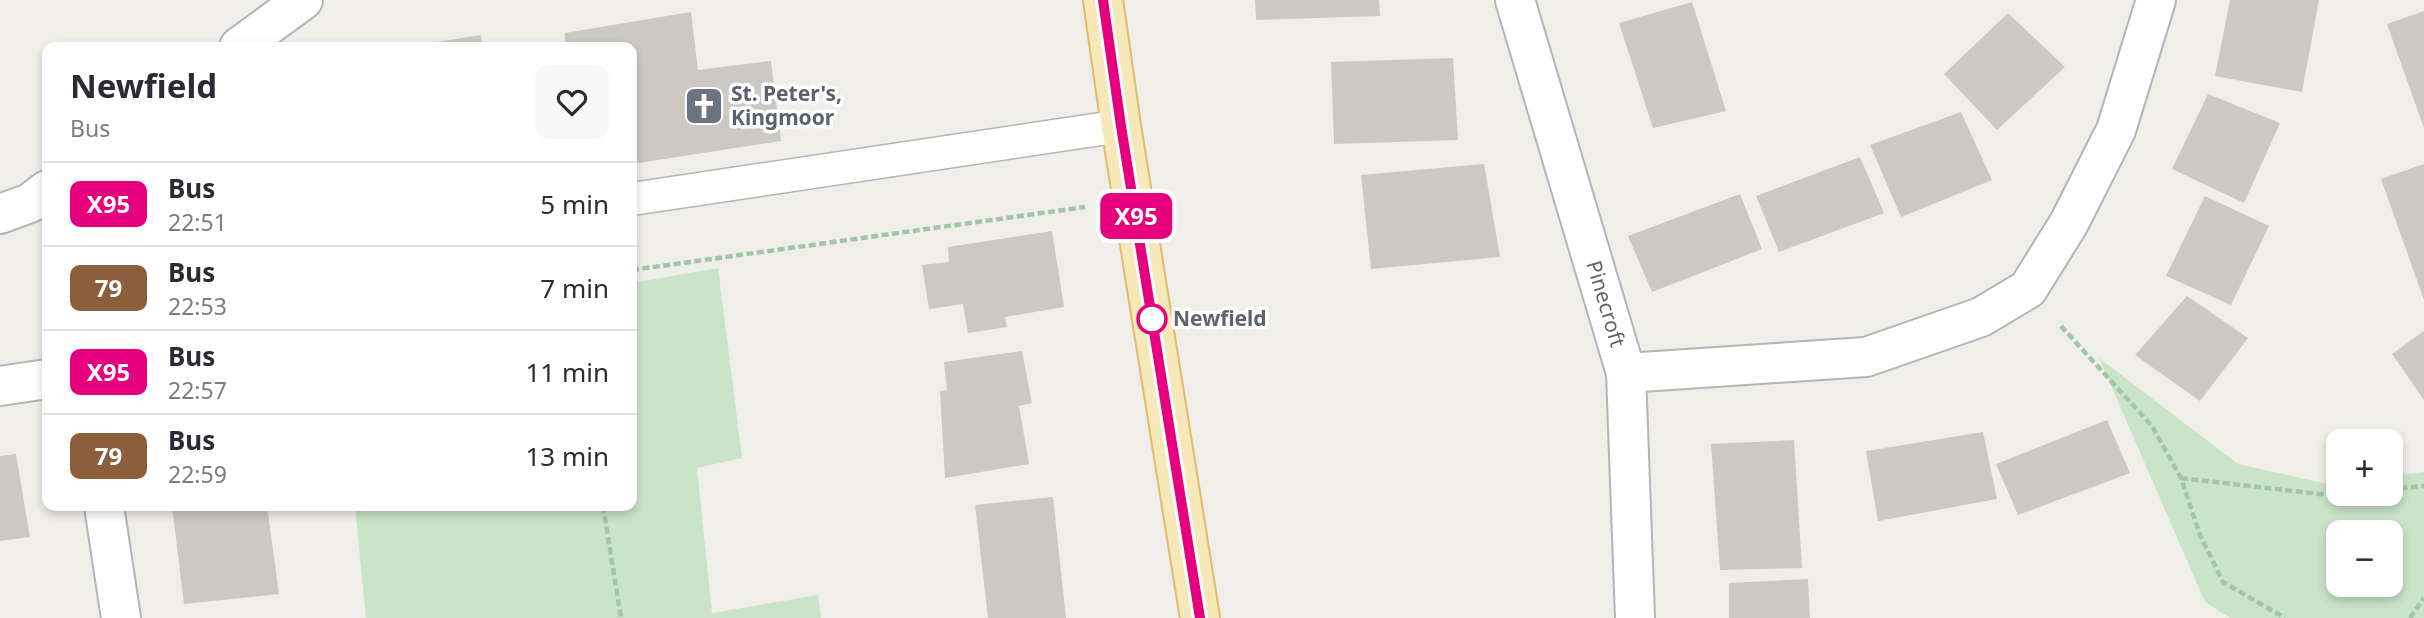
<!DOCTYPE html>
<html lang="en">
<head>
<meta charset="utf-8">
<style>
	body { margin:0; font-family:"Noto Sans",sans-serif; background:#f7f7f7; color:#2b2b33; height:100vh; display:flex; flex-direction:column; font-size:26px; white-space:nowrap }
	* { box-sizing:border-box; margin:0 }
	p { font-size:23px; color:#7c7c81 }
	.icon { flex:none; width:38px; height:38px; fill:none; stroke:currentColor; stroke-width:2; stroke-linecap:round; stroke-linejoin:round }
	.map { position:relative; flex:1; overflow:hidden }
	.details { position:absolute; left:42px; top:42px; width:595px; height:469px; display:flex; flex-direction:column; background:#fff; border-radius:14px; box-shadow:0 4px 10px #0003 }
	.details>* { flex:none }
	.badge { padding:0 14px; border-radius:10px; font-size:24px; line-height:46px }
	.buttons { position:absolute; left:2326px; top:429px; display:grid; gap:14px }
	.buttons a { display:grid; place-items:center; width:77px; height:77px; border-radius:14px; background:#fff; box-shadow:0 4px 10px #0003; font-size:35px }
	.map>.badge { position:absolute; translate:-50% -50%; box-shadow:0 0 0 4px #fff }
	.round { display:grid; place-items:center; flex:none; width:74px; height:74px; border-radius:14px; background:#f7f7f7 }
	.summary { display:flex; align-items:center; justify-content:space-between; height:119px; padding:0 28px }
	h1 { font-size:33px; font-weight:700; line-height:52px }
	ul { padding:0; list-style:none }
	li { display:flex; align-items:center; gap:21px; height:84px; padding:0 28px; border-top:2px solid #e1e1e2 }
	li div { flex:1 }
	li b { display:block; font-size:26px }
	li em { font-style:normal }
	li .badge { min-width:77px; font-weight:700; text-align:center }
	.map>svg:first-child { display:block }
</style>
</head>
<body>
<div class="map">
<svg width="2424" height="618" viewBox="0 0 2424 618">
	<rect width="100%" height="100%" fill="#f0eee9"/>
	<g fill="#cae4c9" fill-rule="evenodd">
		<polygon points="718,268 742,458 697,468 712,613 818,595 821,618 366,618 355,506 632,506 632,283"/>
		<path d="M2099 358 2238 464 2327 484 2338 483V494H2390L2391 476 2424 472V618H2230L2205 602ZM2338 532H2390V584H2338Z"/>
	</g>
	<g fill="#ccc9c5">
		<polygon points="1255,0 1379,0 1380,16 1256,20"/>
		<polygon points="2230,0 2319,0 2302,92 2215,76"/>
		<polygon points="1692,2 1726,111 1653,128 1619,23"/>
		<polygon points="2424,11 2424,128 2387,24"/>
		<polygon points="691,12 698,70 771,61 781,141 632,164 632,47 565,47 565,33"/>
		<polygon points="2008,13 2065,67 1997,130 1944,74"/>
		<polygon points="481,35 483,47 412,47 412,46"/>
		<polygon points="1453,58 1458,140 1334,144 1331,62"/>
		<polygon points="2208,94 2280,123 2244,203 2172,169"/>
		<polygon points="1961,112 1992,180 1901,217 1870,145"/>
		<polygon points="1860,157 1884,213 1779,252 1756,196"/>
		<polygon points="1484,164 1500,257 1371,269 1361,175"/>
		<polygon points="2424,164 2424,300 2381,179"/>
		<polygon points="1740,194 1762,249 1652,292 1628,236"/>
		<polygon points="2205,196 2269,226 2231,305 2166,276"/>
		<polygon points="1052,231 1064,307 1005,317 1007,327 968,333 963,304 929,309 922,265 949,262 948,247"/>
		<polygon points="2187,296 2248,338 2200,401 2135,355"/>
		<polygon points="2424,331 2424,400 2392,354"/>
		<polygon points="1022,351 1032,403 1019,406 1029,464 945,478 940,391 947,390 944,362"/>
		<polygon points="2107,420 2130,473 2018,515 1996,464"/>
		<polygon points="1983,432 1997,499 1878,521 1866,451"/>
		<polygon points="1794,440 1802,568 1720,570 1711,444"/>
		<polygon points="16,454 30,537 0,541 0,456"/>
		<polygon points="1053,497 1066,618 988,618 975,505"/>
		<polygon points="172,506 267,506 279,594 184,604"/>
		<polygon points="1808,579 1810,618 1729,618 1729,583"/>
	</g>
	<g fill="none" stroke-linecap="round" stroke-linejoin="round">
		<g stroke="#b4b5b9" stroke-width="35">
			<polyline id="service" points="632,199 1121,126"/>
		</g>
		<g stroke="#b4b5b9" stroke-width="42">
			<g id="minor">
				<path id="s1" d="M1515 0 1626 373 1635 618"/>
				<polyline points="239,47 303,0"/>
				<polyline points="0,214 30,203 47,190"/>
				<polyline points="1626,373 1866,357 1981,317 2028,289 2069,223 2116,130 2156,0"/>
				<polyline points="0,386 47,379"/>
				<polyline points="104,506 121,618"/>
			</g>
		</g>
		<g stroke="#e1bb71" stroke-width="42">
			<polyline id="primary" points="1103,0 1121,126 1200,618"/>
		</g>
		<g stroke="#a3c4ab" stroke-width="4.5" stroke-dasharray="7 3.5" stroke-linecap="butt">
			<polyline points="632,270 1085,207"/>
			<polyline points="2061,326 2152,426 2181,478 2200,535 2223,582 2285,618"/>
			<polyline points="2181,478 2327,495 2340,494"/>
			<polyline points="2390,489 2424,486"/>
			<polyline points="603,506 621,618"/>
			<polyline points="2410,618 2424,598"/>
		</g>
		<use href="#service" stroke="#fff" stroke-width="32"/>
		<use href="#minor" stroke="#fff" stroke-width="38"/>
		<use href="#primary" stroke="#f6e8b8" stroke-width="38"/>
	</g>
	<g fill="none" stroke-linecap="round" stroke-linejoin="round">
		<g stroke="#fff" stroke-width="16">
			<polyline id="line" points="1103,0 1121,126 1200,618"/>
		</g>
		<use href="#line" stroke="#e6007e" stroke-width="10"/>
	</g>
	<defs>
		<g id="church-square" transform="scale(2.0125)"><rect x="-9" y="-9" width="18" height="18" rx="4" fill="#6b7280" stroke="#fff"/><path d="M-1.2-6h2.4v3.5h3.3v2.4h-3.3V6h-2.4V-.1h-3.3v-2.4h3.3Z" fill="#fff"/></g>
	</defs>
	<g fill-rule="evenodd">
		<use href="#church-square" x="704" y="106"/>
	</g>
	<circle fill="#fff" stroke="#e6007e" stroke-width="3.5" cx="1152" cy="319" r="14"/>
	<g text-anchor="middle" stroke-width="7" stroke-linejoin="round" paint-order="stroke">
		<g font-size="21" font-weight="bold" fill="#5b616d" stroke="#fff" text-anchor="start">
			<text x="731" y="101">St. Peter's,<tspan x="731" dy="24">Kingmoor</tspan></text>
		</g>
		<g font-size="21" fill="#606367" stroke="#fff">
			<text dy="7" stroke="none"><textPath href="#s1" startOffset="317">Pinecroft</textPath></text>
		</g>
		<g font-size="21" font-weight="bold" fill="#606367" stroke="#fff" text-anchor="start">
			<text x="1173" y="326">Newfield</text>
		</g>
	</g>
</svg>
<div class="buttons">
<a>+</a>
<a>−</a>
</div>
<b class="badge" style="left:1136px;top:216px;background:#e6007e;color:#fff">X95</b>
<section class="details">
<div class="summary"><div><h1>Newfield</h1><p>Bus</p></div><a class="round"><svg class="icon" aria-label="heart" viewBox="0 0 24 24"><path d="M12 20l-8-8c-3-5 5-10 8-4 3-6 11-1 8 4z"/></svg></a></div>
<ul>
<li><span class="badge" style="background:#e6007e;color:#fff">X95</span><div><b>Bus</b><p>22:51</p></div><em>5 min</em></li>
<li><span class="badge" style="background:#8b5e3c;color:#fff">79</span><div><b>Bus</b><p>22:53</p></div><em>7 min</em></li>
<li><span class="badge" style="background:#e6007e;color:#fff">X95</span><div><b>Bus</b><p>22:57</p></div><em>11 min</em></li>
<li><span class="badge" style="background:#8b5e3c;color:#fff">79</span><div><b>Bus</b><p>22:59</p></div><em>13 min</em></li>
</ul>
</section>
</div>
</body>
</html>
